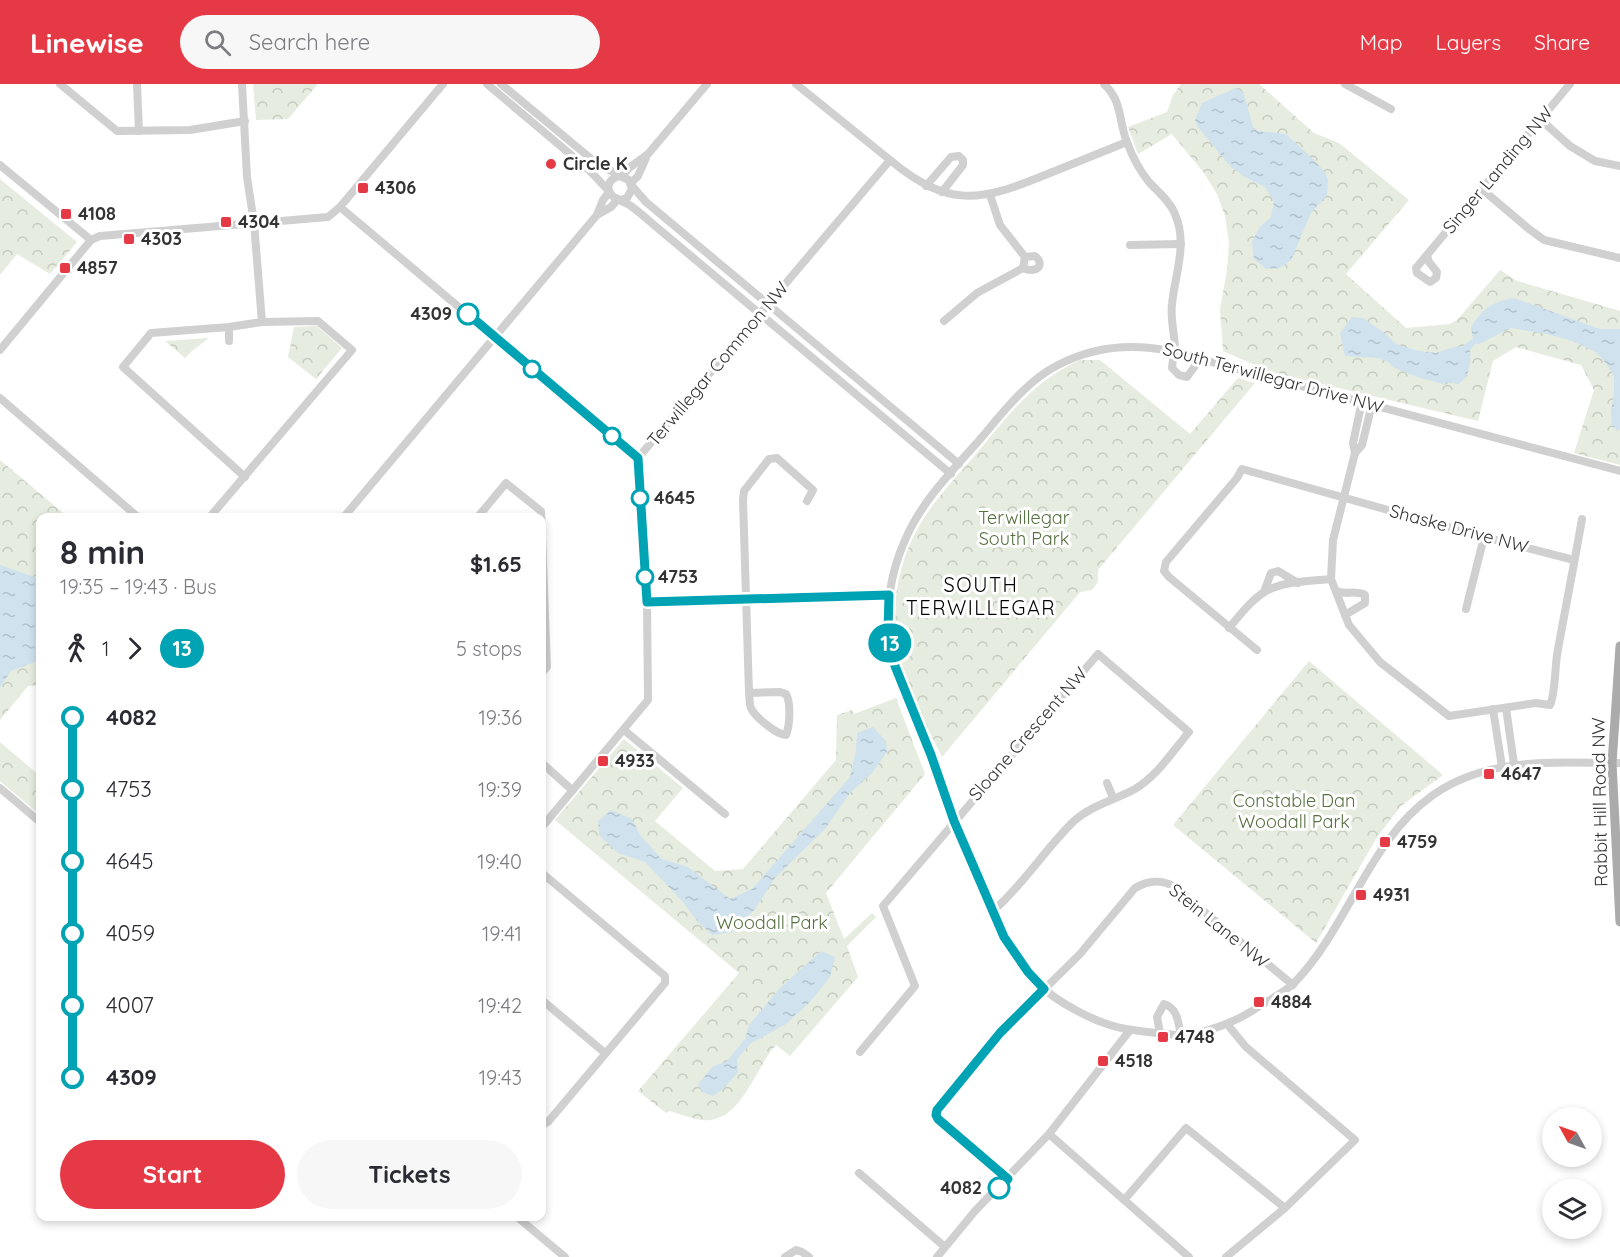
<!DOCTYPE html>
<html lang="en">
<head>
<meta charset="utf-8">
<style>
	body { margin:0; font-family:Quicksand,sans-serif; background:#f7f7f7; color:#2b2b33; height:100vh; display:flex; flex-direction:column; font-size:22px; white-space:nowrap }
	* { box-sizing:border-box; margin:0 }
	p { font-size:20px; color:#7c7c81 }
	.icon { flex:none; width:33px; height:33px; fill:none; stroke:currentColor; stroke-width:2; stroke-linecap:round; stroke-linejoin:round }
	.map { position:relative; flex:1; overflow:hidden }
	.sheet { position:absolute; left:36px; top:429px; width:510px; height:708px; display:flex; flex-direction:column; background:#fff; border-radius:12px; box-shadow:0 3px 9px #0003 }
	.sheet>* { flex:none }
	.badge { padding:0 12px; border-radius:20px; font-size:21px; line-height:39px }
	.needle { width:39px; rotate:310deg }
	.fabs { position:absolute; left:1542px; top:1023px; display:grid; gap:12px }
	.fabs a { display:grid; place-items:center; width:60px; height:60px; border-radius:50%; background:#fff; box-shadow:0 3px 9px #0003; font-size:30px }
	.map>.badge { position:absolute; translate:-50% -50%; box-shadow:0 0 0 3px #fff }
	.legs { display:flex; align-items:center; gap:9px; height:66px; padding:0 24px; font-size:20px }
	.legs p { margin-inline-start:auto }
	.headline { display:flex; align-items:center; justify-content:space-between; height:102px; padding:0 24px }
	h1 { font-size:33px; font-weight:800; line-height:45px }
	.cta { display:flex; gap:12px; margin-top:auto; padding:12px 24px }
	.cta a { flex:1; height:69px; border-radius:36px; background:#e63946; color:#fff; font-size:24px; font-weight:800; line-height:69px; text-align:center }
	.cta a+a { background:#f7f7f7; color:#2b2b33 }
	ul { padding:0 24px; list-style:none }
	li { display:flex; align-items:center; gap:21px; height:72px; font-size:22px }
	li i { display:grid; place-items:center; width:9px; height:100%; margin:0 8px; background:currentColor }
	li i::after { content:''; width:15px; height:15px; margin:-8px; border:4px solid; border-radius:50%; background:#fff }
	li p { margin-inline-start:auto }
	li:first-child i { background:linear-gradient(#0000 50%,currentColor 0) }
	li:last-child i { background:linear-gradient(currentColor 50%,#0000 0) }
	header { display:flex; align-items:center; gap:36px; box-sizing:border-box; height:84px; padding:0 30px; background:#e63946; color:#fff }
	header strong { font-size:28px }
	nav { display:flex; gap:33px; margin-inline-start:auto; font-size:21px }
	.search { width:420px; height:54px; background:#f7f7f7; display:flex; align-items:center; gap:15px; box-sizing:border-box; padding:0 21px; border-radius:33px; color:#7c7c81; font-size:22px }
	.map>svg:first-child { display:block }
</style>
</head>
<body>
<header>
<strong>Linewise</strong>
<div class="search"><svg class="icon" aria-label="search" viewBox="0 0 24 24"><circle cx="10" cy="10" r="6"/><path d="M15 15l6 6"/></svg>Search here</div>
<nav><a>Map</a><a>Layers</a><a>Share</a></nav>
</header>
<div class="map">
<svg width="1620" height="1173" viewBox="0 0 1620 1173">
	<defs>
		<pattern id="park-crowns" width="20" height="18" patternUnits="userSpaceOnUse" patternTransform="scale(1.5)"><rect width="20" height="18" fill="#e6ecdf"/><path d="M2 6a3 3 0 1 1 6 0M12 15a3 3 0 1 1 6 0" fill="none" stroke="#c6cbc0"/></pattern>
		<pattern id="water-ripples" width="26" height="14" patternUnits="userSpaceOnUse" patternTransform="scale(1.5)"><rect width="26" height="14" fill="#cfe2ee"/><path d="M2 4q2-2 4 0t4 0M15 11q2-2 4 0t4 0" fill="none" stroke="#b2c2cd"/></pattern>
	</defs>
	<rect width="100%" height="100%" fill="#fff"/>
	<g fill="url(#park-crowns)">
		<polygon points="253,0 318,0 288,35 256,36"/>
		<polygon points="1181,0 1259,0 1314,49 1339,59 1409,116 1346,190 1406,244 1450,240 1458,235 1500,186 1517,197 1620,227 1620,381 1574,369 1594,306 1581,281 1516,263 1493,277 1478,337 1271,288 1223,267 1220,225 1227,186 1229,158 1225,132 1217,110 1204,89 1172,50 1138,70 1128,43 1167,28 1173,11"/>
		<polygon points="0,95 77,158 50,190 17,170 0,191"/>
		<polygon points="317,242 342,264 316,295 288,273 294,243"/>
		<polygon points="209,254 192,267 185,274 165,257"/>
		<path d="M1080 276H1100L1190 350 1238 294 1255 299 1098 486V498L1092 506 1080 508 942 673C931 650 917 627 908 603 887 548 891 487 922 437 937 413 958 391 976 370 1010 330 1031 299 1080 276Z"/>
		<polygon points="0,376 68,433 40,434 40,601 28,602 0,636"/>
		<polygon points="1309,577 1443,691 1401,722 1377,753 1316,859 1173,741"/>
		<path d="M896 614 925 690 826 809 844 855 872 829 876 833 847 862 858 893 790 972 776 961C755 983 741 1041 701 1036 691 1034 680 1030 670 1027L666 1029 638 1007 739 889 555 736 624 655 683 704 655 737 715 787 743 785 836 676 837 631 852 626 854 630Z"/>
		<polygon points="0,658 40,692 40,731 0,697"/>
	</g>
	<g fill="url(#water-ripples)">
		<polygon points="1236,4 1243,8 1253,43 1258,47 1286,50 1312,74 1325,88 1328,96 1327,111 1311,129 1291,176 1280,184 1266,185 1254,175 1252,158 1259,144 1271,133 1274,117 1265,103 1243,92 1230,82 1198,43 1195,36 1202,19"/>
		<path d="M1514 214 1600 245H1620V345L1618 347 1612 342 1611 328 1614 309V292L1608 282 1596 268 1572 257 1547 250 1511 244 1479 260 1476 259 1470 266C1471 279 1470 292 1459 300L1448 298 1446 301C1429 296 1411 292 1395 284 1391 281 1388 277 1384 276 1375 272 1356 274 1345 272L1340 249 1352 233 1363 234 1386 250 1396 260 1414 266 1436 269 1457 262 1462 263 1473 254 1471 243C1483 224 1492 218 1514 214Z"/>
		<polygon points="0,481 40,495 40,576 11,587 0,604"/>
		<polygon points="873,643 886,657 887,668 872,689 850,709 825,745 774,795 755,825 732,848 712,851 698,838 683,818 645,778 618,769 599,751 598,737 611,726 632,735 640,751 662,775 688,783 730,815 752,805 850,693 856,666 857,649"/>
		<polygon points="821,867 835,873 830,893 810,918 786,940 751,959 737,975 738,988 725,1003 713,1012 702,1008 698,1000 713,982 726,978 745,955 749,941 779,905"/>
	</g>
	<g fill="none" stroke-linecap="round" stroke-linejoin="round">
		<g stroke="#d0d0d0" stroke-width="8">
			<polyline points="60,0 117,47 190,46 245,37"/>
			<polyline points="137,0 139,47"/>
			<polyline points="242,0 247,93 254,139 262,238"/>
			<polyline points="443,0 340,123 638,374"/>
			<polyline points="487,0 589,86 608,106"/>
			<polyline points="501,0 595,78 620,92"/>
			<path d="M1104 0C1123 18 1118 36 1127 58 1132 72 1140 87 1149 98 1158 108 1170 117 1175 130 1188 160 1175 190 1172 220 1170 235 1175 251 1175 266 1175 272 1172 277 1172 284L1179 291 1187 293 1195 282 1196 273"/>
			<polyline points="1345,0 1391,25"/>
			<polyline points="1540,35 1570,62 1595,77 1620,82"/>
			<path d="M890 76C948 124 979 118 1045 91 1072 80 1099 69 1127 58"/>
			<polyline points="0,81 91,156 0,266"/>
			<polyline points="622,92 629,84 648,70 707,0"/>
			<polyline points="631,99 638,92 646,74"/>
			<polyline points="632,102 646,118 959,380"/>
			<polyline points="926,102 951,73 959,72 963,76 963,81 942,108"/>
			<polyline points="1483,106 1529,145 1544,156 1620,174"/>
			<polyline points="990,111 1000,141 1025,173 1023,184"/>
			<path d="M620 116 627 114 632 105 629 96 620 92C615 93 611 95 609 100 605 114 623 116 631 122 639 128 646 134 654 141L951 390"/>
			<polyline points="597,131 611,123 618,115"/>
			<polyline points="91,156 100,152 328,133 340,123"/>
			<polyline points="1130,161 1181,160"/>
			<polyline points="1427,171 1429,178 1437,188 1436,194 1430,198 1417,189 1416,184 1570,0"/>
			<path d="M1023 184C1036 190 1046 181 1035 172L1025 173"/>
			<polyline points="944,237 977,209 1023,184"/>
			<polyline points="229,243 229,257"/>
			<polyline points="0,314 139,434"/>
			<path d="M1362 317 1353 359 1355 369 1333 456 1331 495 1349 541 1380 578 1449 632 1536 619 1550 621C1555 611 1555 585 1557 571 1565 526 1574 481 1582 435"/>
			<polyline points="1355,369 1362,361 1372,320"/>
			<polyline points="638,374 890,76 796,0"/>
			<path d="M1620 387 1170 267C1131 259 1094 262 1058 281 1024 298 1000 333 975 361 950 389 921 419 906 454 893 482 887 513 888 544 890 588 914 628 930 668 938 690 945 712 953 734 963 760 976 786 987 812 993 826 997 842 1005 855 1015 871 1028 891 1043 904 1058 918 1090 935 1110 941 1125 946 1140 947 1156 949 1163 949 1171 951 1179 951 1203 951 1238 937 1258 923 1271 915 1286 908 1296 897 1349 841 1369 756 1433 711 1489 672 1556 679 1620 679"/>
			<polyline points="209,434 352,266 318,237 262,238 229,243 151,249 123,283 245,393"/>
			<polyline points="343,434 597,131 603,116 609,108"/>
			<polyline points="477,434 506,399 541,427 547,583 542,589"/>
			<path d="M1336 507C1345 511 1356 506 1365 511V519L1345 531"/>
			<polyline points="1264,508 1271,489 1278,487 1298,499"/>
			<polyline points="647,518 889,511"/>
			<polyline points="1466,525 1484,453"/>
			<path d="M1229 544C1240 531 1251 516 1266 507 1284 497 1310 497 1331 495"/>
			<polyline points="1257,566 1169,493 1164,487 1166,478 1237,394 1242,385 1484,453 1574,476"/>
			<path d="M749 609 780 608 786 610C791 619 790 641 786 651 777 651 754 632 751 624 749 620 750 614 749 609L743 416 744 407 769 375 777 374 813 406 807 417"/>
			<polyline points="1506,624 1514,680"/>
			<polyline points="1493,625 1502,683"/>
			<polyline points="624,646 725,730"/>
			<polyline points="542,679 572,706"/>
			<polyline points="1107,699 1113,714"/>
			<polyline points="0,704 40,738"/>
			<polyline points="542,743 648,616 647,518 638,374"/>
			<polyline points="542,789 665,892 665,899 548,1038 542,1041"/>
			<polyline points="542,916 605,969"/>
			<path d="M1160 949 1157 933 1164 920C1178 924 1178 939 1181 951"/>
			<path d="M860 968 915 902 883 822 1098 570 1189 648C1173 667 1157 692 1135 705 1115 716 1092 721 1074 737 1045 765 1024 800 994 826"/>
			<polyline points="1049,1050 1189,1173"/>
			<polyline points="859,1089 945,1163"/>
			<path d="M1008 1095 938 1035 937 1026 1000 949 1080 870 1135 804C1147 797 1161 795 1173 802L1293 901"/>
			<polyline points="1125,1115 1186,1044 1285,1124"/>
			<polyline points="516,1132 565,1173"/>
			<polyline points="785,1173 796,1166 802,1168 809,1173"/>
			<polyline points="937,1173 975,1127 1049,1050 1130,946"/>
			<polyline points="1226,1173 1285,1124 1355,1056 1246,963 1227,940"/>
		</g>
		<polyline stroke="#ababab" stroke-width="9" points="1620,562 1612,679 1620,838"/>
	</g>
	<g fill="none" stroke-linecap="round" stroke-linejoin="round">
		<g stroke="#fff" stroke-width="14">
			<polyline id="line-1" points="468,230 638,374 647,518 889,511 888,547 895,582 931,671 954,737 1004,853 1028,888 1044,905 1000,949 937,1026 936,1031 938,1035 1008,1095 999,1104"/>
		</g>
		<use href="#line-1" stroke="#00a3b4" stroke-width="9"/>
	</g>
	<g fill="#e63946" stroke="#fff" stroke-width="2">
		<circle cx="551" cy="80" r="6"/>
		<rect x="357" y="98" width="12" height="12" rx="3"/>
		<rect x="60" y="124" width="12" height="12" rx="3"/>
		<rect x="220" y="132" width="12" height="12" rx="3"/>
		<rect x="123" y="149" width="12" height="12" rx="3"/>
		<rect x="59" y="178" width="12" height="12" rx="3"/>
		<rect x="597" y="671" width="12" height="12" rx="3"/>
		<rect x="1483" y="684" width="12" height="12" rx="3"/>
		<rect x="1379" y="752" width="12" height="12" rx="3"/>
		<rect x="1355" y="805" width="12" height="12" rx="3"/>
		<rect x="1253" y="912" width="12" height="12" rx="3"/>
		<rect x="1157" y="947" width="12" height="12" rx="3"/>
		<rect x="1097" y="971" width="12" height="12" rx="3"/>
	</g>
	<g fill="#fff" stroke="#00a3b4" stroke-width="3">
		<circle cx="468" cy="230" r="10"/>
		<circle cx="532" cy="285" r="8"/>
		<circle cx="612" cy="352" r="8"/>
		<circle cx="640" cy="414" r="8"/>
		<circle cx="645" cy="493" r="8"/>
		<circle cx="999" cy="1104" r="10"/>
	</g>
	<g text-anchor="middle" stroke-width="6" stroke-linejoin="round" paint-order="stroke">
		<g font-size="18" font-weight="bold" fill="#333" stroke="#fff" text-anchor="start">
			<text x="563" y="86">Circle K</text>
			<text x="375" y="110">4306</text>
			<text x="78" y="136">4108</text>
			<text x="238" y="144">4304</text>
			<text x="141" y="161">4303</text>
			<text x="77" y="190">4857</text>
			<text x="615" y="683">4933</text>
			<text x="1501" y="696">4647</text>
			<text x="1397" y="764">4759</text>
			<text x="1373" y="817">4931</text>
			<text x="1271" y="924">4884</text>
			<text x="1175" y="959">4748</text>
			<text x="1115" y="983">4518</text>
		</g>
		<g font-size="18" fill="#333" stroke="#fff">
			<text transform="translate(1498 86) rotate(-50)" y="6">Singer Landing NW</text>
			<text transform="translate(718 280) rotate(-50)" y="6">Terwillegar Common NW</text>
			<text transform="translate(1273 294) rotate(15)" y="6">South Terwillegar Drive NW</text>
			<text transform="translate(1459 445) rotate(15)" y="6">Shaske Drive NW</text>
			<text transform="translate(1028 650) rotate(-49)" y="6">Sloane Crescent NW</text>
			<text transform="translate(1600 718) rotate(-91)" y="6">Rabbit Hill Road NW</text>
			<text transform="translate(1219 842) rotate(39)" y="6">Stein Lane NW</text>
		</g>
		<g font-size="18" font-weight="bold" fill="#333" stroke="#fff" text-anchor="end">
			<text x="452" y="236">4309</text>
			<text x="654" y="420" text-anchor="start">4645</text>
			<text x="658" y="499" text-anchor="start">4753</text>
			<text x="982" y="1110">4082</text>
		</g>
		<g font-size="18" fill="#56703f" stroke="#fff">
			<text x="1024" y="440">Terwillegar<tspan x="1024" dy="21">South Park</tspan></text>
			<text x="1294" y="723">Constable Dan<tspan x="1294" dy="21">Woodall Park</tspan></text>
			<text x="772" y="845">Woodall Park</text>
		</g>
		<g font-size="20" letter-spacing="1.5" fill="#000" stroke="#fff">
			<text x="981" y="508">SOUTH<tspan x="981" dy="23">TERWILLEGAR</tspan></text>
		</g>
	</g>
</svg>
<div class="fabs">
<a><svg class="needle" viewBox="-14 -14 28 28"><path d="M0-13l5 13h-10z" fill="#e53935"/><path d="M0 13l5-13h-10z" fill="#7c7c81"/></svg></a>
<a><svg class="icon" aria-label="layers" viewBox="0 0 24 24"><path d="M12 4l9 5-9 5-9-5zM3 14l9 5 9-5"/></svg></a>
</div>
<b class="badge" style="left:890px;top:559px;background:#00a3b4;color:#fff">13</b>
<section class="sheet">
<div class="headline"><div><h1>8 min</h1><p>19:35 – 19:43 · Bus</p></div><b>$1.65</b></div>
<div class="legs"><svg class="icon" aria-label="walk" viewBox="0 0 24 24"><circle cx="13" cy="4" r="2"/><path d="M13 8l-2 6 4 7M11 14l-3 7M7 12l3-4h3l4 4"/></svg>1<svg class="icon" aria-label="forward" viewBox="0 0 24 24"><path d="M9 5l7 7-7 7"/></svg><b class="badge" style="background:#00a3b4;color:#fff">13</b><p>5 stops</p></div>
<ul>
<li><i style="color:#00a3b4"></i><b>4082</b><p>19:36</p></li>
<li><i style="color:#00a3b4"></i><span>4753</span><p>19:39</p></li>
<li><i style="color:#00a3b4"></i><span>4645</span><p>19:40</p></li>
<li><i style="color:#00a3b4"></i><span>4059</span><p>19:41</p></li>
<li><i style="color:#00a3b4"></i><span>4007</span><p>19:42</p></li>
<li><i style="color:#00a3b4"></i><b>4309</b><p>19:43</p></li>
</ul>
<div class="cta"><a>Start</a><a>Tickets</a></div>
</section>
</div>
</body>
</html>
